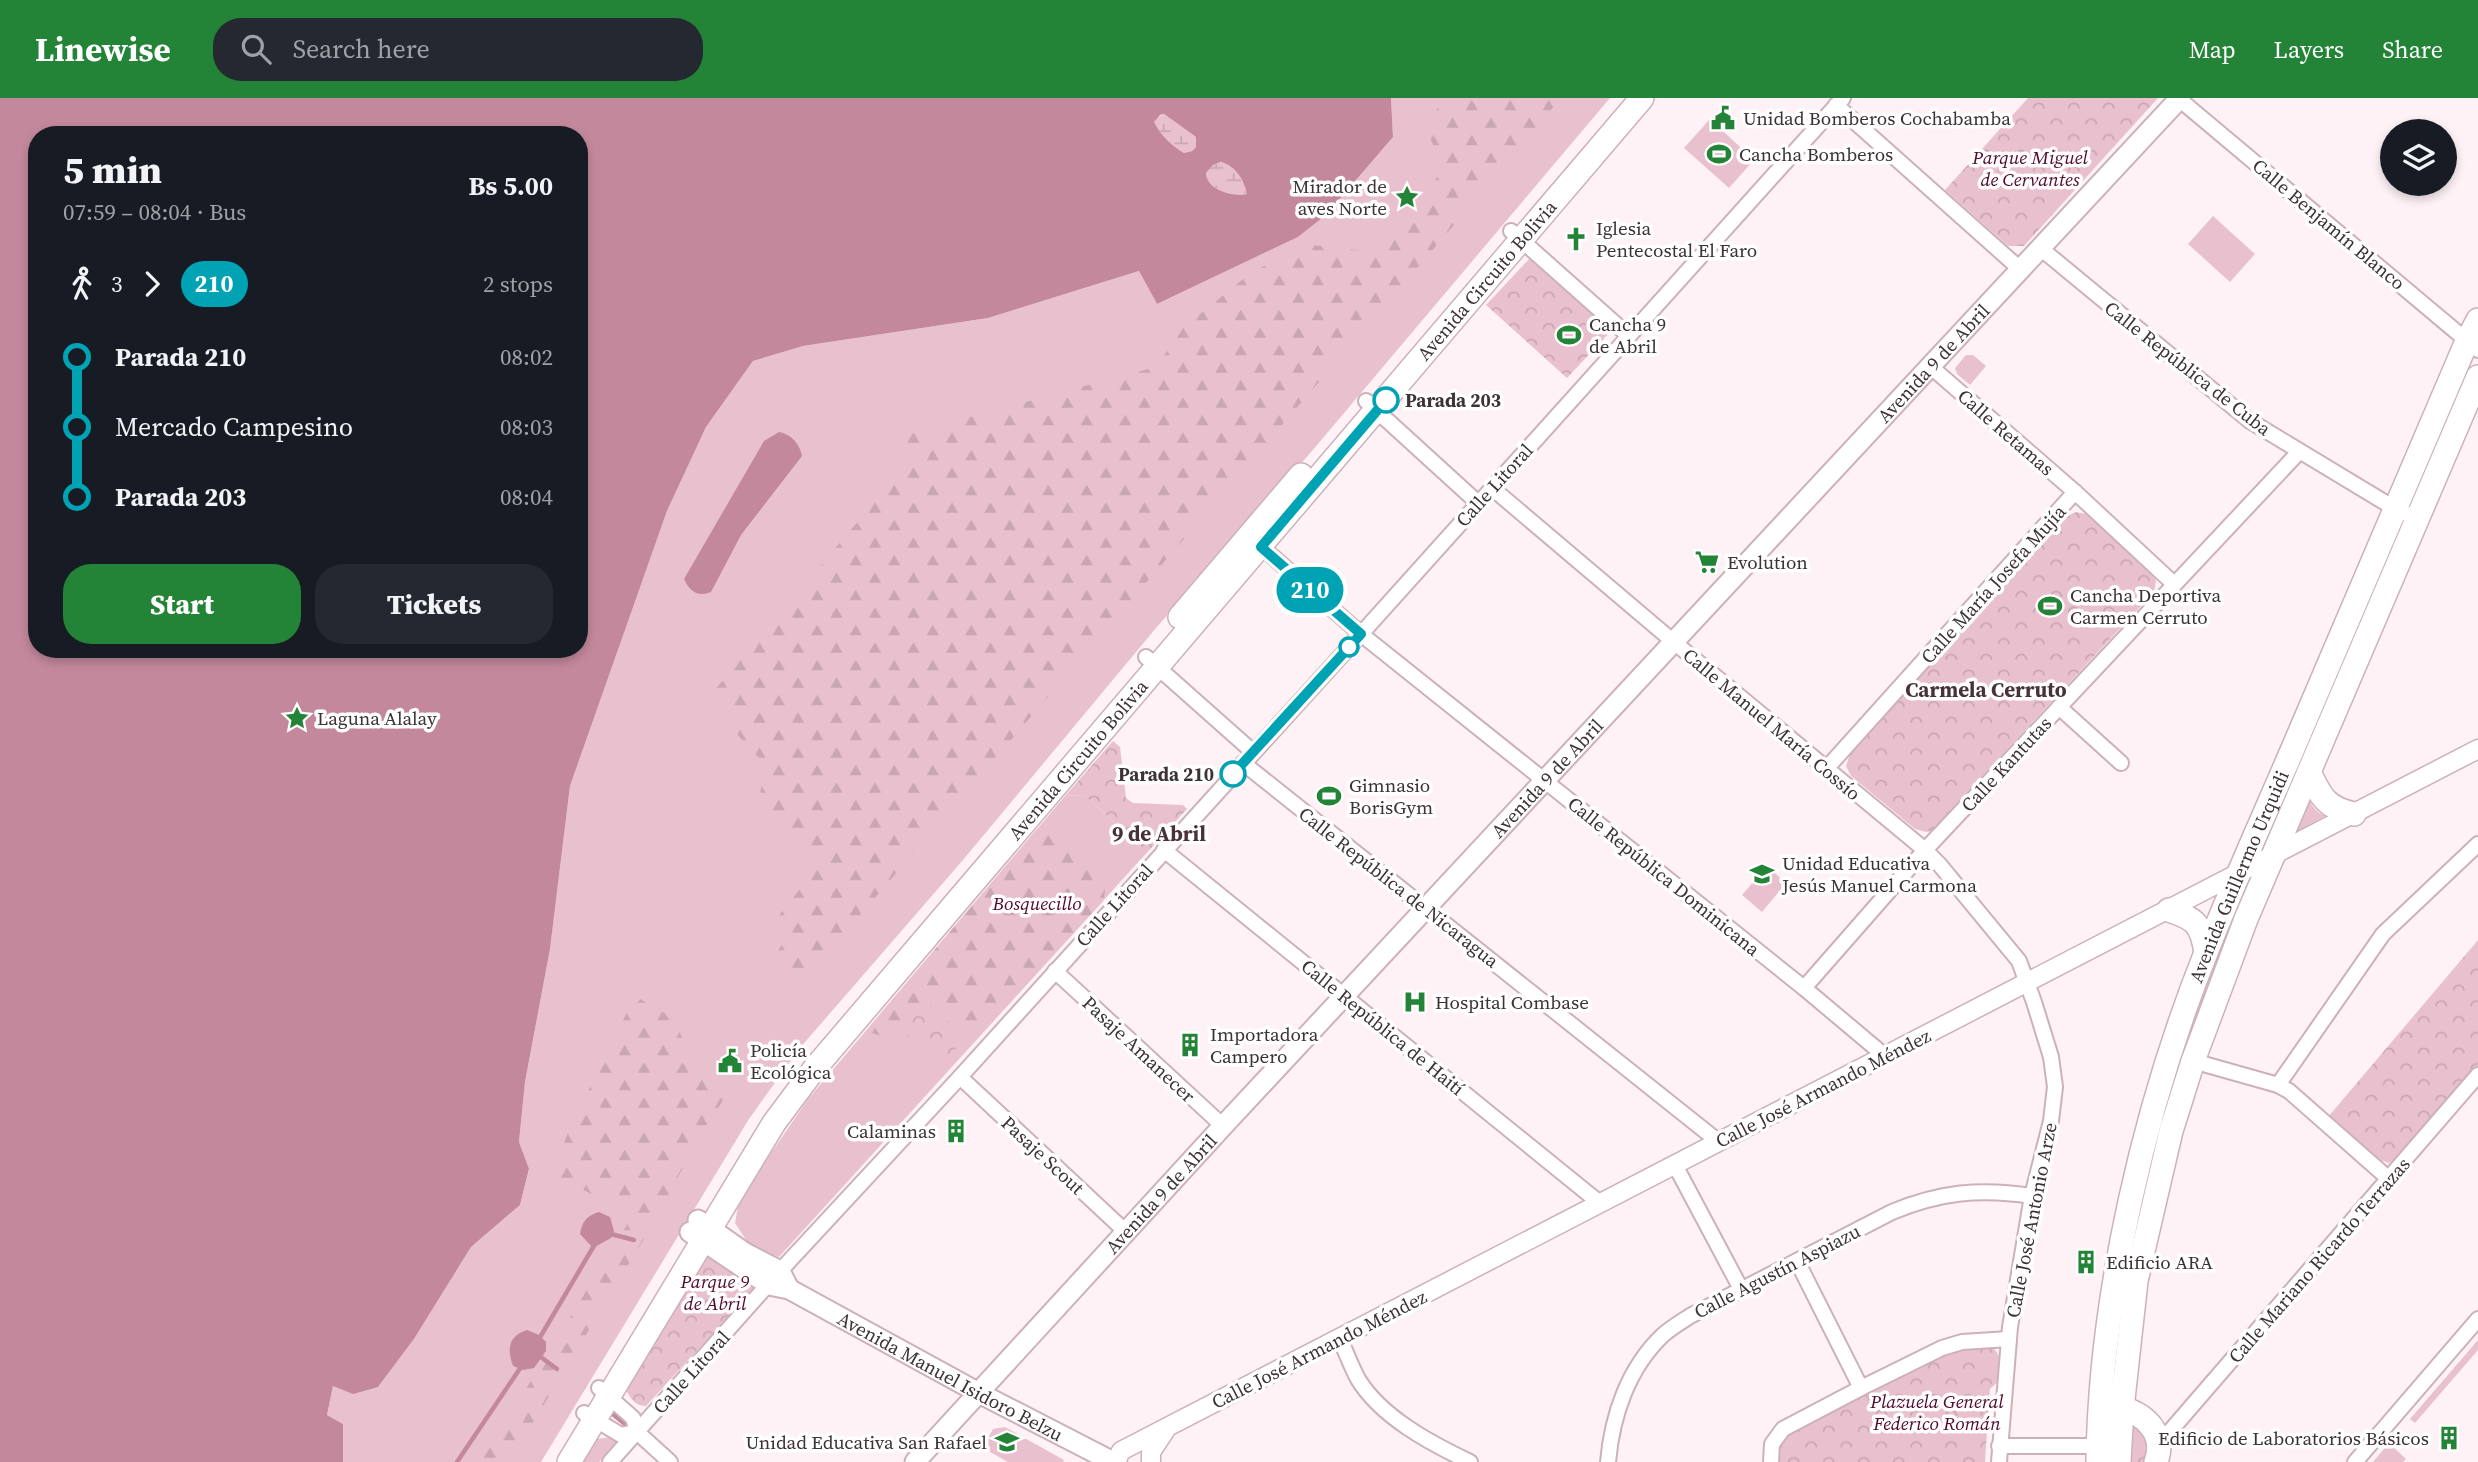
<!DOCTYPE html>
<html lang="en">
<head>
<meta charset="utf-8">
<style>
	body { margin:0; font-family:"Source Serif 4",serif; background:#242831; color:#f1f3f6; height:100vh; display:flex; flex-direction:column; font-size:26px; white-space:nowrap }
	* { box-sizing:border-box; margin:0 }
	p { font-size:23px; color:#9ea1a6 }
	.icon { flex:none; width:38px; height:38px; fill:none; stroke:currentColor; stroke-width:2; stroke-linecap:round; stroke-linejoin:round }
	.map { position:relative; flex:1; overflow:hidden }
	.sheet { position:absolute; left:28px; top:28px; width:560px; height:532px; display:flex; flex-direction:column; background:#171b24; border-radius:28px; box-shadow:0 4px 10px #0003 }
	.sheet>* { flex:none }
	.badge { padding:0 14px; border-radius:23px; font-size:24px; line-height:46px }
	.tools { position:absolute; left:2380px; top:21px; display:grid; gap:14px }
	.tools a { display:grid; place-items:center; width:77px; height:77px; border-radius:50%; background:#171b24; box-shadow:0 4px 10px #0003; font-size:35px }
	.map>.badge { position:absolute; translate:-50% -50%; box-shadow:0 0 0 4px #fff }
	.legs { display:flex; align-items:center; gap:10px; height:77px; padding:0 35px; font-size:23px }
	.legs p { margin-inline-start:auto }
	.head { display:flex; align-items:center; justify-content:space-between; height:119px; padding:0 35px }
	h1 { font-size:38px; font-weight:800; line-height:52px }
	.primary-button { display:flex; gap:14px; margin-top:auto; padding:14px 35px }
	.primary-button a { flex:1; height:80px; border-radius:28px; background:#238336; color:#fff; font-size:28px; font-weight:800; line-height:80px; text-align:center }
	.primary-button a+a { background:#242831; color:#f1f3f6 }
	ul { padding:0 35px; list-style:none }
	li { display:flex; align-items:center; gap:24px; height:70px; font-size:26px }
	li i { display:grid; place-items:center; width:10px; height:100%; margin:0 9px; background:currentColor }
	li i::after { content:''; width:18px; height:18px; margin:-9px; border:5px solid; border-radius:50%; background:#171b24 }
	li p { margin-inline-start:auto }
	li:first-child i { background:linear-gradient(#0000 50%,currentColor 0) }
	li:last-child i { background:linear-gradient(currentColor 50%,#0000 0) }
	header { display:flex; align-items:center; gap:42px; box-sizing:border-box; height:98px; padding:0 35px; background:#238336; color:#fff }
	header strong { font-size:33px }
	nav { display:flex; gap:38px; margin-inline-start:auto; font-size:24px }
	.search { width:490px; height:63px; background:#242831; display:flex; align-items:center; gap:18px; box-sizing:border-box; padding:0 24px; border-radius:28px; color:#9ea1a6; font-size:26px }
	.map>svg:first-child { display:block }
</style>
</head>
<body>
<header>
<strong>Linewise</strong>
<div class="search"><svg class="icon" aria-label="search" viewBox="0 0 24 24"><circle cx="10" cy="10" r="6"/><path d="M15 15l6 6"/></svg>Search here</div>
<nav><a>Map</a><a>Layers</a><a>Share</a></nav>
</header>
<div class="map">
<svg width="2478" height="1364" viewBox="0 0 2478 1364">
	<defs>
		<pattern id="forest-firs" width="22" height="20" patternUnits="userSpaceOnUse" patternTransform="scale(1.75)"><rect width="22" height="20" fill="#e9c1ce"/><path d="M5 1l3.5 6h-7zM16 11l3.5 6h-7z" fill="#c9a6b2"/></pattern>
		<pattern id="wetland-marsh" width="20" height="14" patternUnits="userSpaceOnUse" patternTransform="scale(1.75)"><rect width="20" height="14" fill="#e9c1ce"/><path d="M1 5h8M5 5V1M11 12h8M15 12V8" fill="none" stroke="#c9a6b2"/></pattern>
		<pattern id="park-crowns" width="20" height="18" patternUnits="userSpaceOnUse" patternTransform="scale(1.75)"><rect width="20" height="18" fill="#e9c1ce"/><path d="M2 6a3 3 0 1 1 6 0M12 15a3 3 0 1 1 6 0" fill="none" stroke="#c9a6b2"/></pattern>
	</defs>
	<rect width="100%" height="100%" fill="#fef2f6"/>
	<g fill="#e9c1ce">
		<polygon points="1391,0 1610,0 1312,353 1156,530 963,762 799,951 749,1021 541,1364 343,1364 343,1326 327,1317 333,1288 378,1289 414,1241 471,1149 520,1107 529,1072 519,1044 525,984 550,851 570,688 667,413 706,329 753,263 803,248 988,220 1139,173 1157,206 1298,139 1326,117 1393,39"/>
		<polygon points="1710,21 1754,62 1729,90 1684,50"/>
		<polygon points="2213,118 2255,156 2230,184 2188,146"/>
		<polygon points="1966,257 1973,257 1986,268 1970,287 1957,276 1955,270"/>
		<polygon points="2398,429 2403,431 2267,750 2262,748"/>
		<polygon points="1084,697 1142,749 1142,760 779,1159 750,1148 735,1125 739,1102 808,1001 1065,698"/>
		<path d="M2308 697C2311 708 2315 713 2325 718L2291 737Z"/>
		<polygon points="1767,768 1786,785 1762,814 1742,797"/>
		<path d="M2253 781 2200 914 2107 1339C2116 1235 2131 1130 2159 1029 2182 945 2213 863 2248 783Z"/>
		<polygon points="2478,1242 2478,1252 2415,1325 2410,1321"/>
		<polygon points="1005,1329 1064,1362 1063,1364 1008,1364 983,1350 993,1331"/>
		<polygon points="611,1339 617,1343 599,1364 582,1364 597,1341"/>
		<polygon points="2389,1345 2406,1361 2403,1364 2373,1364"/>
	</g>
	<g fill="url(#forest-firs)">
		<polygon points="1446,0 1561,0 1448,134 806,880 782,877 774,859 792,831 777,820 815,772 785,737 757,715 765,666 732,631 713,594 912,360 891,340 1156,269 1184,229 1253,173 1313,147 1375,154 1420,111 1444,66 1423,28"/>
		<path d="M1037 731C1054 740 1101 765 1105 785 1106 790 1104 797 1104 802L965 954 947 905 934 897 919 906 906 946 872 935 880 916Z"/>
		<polygon points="635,898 673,920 695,967 733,987 701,1036 653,1126 509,1364 475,1364 508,1320 633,1117 552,1076 569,1032"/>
	</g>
	<g fill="url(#wetland-marsh)">
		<path d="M1164 16 1196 39V49L1192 53 1184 55C1171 47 1161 38 1154 25L1156 20Z"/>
		<path d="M1222 64C1236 68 1244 82 1247 96 1232 99 1207 92 1206 75L1213 67Z"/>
	</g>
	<g fill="url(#park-crowns)">
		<polygon points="2028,0 2158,0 2024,148 2008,148 1945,92"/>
		<polygon points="1531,159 1612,232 1567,280 1486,207"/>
		<polygon points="2076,414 2086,416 2153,474 2156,483 2154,494 1931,733 1926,734 1915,731 1851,678 1846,668 1851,653 2066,419"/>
		<polygon points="1113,643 1120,649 1126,700 1133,705 1183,707 1187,711 1142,760 1142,749 1084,697 1065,698"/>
		<polygon points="2478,842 2478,967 2399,1058 2389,1065 2376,1061 2328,1019"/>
		<polygon points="928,905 966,939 944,964 905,930"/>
		<path d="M707 1154 754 1187 752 1193 646 1308C635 1308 631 1301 626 1292Z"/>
		<path d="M1984 1249H1992C2003 1259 2001 1268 2000 1282L1990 1291 1985 1364H1777C1777 1351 1781 1342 1791 1333L1937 1259 1965 1251Z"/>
		<polygon points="2132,1321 2149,1333 2149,1364 2130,1364"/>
	</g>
	<g fill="#c3889c" fill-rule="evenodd">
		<path d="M0 0H1391L1393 39 1326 117 1298 139 1157 206 1139 173 988 220 803 248 753 263 706 329 667 413 570 688 550 851 525 984 519 1044 529 1071 520 1107 471 1149 414 1241 378 1289 353 1296 333 1288 327 1317 343 1326V1364H0ZM1164 16 1196 39V49L1192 53 1184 55C1171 47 1161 38 1154 24L1160 17ZM37 37H579V551H37ZM1221 64C1236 68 1244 82 1247 96 1232 99 1207 92 1206 75L1213 67Z"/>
		<path d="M779 334C791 336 800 346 802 358L741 437 711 494C698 499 690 494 684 481L764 343Z"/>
		<path d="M599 1114 610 1119 614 1133 611 1140 593 1150 580 1136C582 1124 586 1118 599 1114Z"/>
		<path d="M527 1232 539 1237 546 1244V1253L534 1270 523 1272 513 1268C507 1251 508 1238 527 1232Z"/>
	</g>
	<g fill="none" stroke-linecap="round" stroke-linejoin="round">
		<g stroke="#c3889c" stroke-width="4.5">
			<polyline points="607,1135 634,1142"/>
			<polyline points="539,1241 595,1146"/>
			<polyline points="538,1257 557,1271"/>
			<polyline points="609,1313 625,1326"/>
			<polyline points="457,1364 523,1266"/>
		</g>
		<g stroke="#cdb1ba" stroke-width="18">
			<g id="minor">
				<polyline points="2179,1 2478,252"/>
				<polyline points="1836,7 2020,171"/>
				<polyline points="1511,133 1628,237"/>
				<polyline points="2039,149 2250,323 2394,410 2417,421"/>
				<polyline points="1930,268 2075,394 2174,486"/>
				<polyline points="1366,303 1478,405"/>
				<polyline points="1492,390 1675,545 1925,752 1939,766 2019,863 2034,904 2051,959 2055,989 2051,1023 2032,1098 2010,1229 1999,1364"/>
				<polyline points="1255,443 1361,536 1804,890 1885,958"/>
				<polyline points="1146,559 1253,654"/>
				<polyline points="2059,609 2121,665"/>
				<polyline points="1243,665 1719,1044"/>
				<polyline points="1826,671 2075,394"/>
				<polyline points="1164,752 1601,1106"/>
				<polyline points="1055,873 1223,1028"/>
				<polyline points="1804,890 1925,752 2299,354"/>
				<polyline points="2193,963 2278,987 2289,993 2389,1081"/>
				<polyline points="960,979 1126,1134"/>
				<polyline points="2278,987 2383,836 2478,746"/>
				<polyline points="1675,1067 1741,1191"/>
				<polyline points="1797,1163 1861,1290"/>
				<path d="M1340 1241C1346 1254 1351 1268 1358 1281 1381 1319 1430 1345 1470 1364"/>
				<polyline points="599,1290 633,1320 637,1334 670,1364"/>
				<polyline points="584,1315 621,1337 637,1334"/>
				<polyline points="2159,1346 2478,977"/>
				<polyline points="1999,1348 2098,1348"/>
				<polyline points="610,1364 780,1173 960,979 1361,536 1843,0"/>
				<path d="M1608 1364C1612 1318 1628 1270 1663 1237 1671 1230 1681 1224 1690 1218L1892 1114C1940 1094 1980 1090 2032 1098"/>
				<polyline points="1771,1364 1772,1346 1783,1331 1861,1290 1942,1250 1962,1244 2009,1241"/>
				<polyline points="2355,1364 2478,1221"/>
			</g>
		</g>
		<g stroke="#cdb1ba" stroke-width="21">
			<g id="tertiary">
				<polyline points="1116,1364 1121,1353 2478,651"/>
				<polyline points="1151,1364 1151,1354 1165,1333"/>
			</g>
		</g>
		<g stroke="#cdb1ba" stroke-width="23">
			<g id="secondary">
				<polyline points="698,1122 745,1155 780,1173 789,1191"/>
				<path id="s1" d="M690 1134 769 1187 789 1191 979 1295 1113 1364"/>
				<path id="s2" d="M915 1364 1223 1028 2180 0"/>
			</g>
		</g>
		<g stroke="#cdb1ba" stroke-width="26">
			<g id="primary">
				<path d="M2309 674C2321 699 2326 710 2354 716"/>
				<path d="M2169 812C2196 821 2201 826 2206 854"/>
				<path d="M2122 1310C2147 1317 2166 1337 2156 1364"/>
				<path id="s3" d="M2098 1364C2100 1198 2145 1006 2207 852 2233 786 2263 720 2291 655 2349 517 2408 380 2467 243L2478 222"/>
				<polyline points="2119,1364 2122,1310 2136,1183 2171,1033 2193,963 2246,821 2478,279"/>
			</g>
		</g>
		<g stroke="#cdb1ba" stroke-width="26">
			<g id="trunk">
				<polyline points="1180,519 1301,377"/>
				<path id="s4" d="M569 1364 774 1025 815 970 1642 0"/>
			</g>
		</g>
		<use href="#minor" stroke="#fff" stroke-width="14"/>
		<use href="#tertiary" stroke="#fff" stroke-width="18"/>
		<use href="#secondary" stroke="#fff" stroke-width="19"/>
		<use href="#primary" stroke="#fff" stroke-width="23"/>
		<use href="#trunk" stroke="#fff" stroke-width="23"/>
	</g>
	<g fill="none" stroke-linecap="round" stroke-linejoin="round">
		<g stroke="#fff" stroke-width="16">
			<polyline id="line-1" points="1233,676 1361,536 1261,449 1386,302"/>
		</g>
		<use href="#line-1" stroke="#00a3b4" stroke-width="10"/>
	</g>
	<defs>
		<g id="civic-bare" transform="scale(1.89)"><path d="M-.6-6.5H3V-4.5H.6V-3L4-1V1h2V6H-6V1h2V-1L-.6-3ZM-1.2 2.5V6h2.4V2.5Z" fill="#238336" stroke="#fff" stroke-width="2.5" paint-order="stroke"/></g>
		<g id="stadium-bare" transform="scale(1.89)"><path d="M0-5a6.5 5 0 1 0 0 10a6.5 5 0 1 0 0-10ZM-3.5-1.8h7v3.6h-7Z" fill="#238336" stroke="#fff" stroke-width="2.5" paint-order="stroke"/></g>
		<g id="sight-bare" transform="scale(1.89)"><path d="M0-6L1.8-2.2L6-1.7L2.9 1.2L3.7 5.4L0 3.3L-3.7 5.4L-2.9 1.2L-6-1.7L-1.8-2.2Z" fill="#238336" stroke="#fff" stroke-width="2.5" paint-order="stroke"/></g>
		<g id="church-bare" transform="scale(1.89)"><path d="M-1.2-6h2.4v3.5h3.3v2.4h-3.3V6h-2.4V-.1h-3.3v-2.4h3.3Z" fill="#238336" stroke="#fff" stroke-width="2.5" paint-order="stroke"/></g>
		<g id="supermarket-bare" transform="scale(1.89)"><path d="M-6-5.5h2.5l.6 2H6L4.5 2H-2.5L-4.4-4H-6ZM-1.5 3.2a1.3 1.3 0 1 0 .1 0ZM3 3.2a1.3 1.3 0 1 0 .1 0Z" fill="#238336" stroke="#fff" stroke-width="2.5" paint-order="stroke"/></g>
		<g id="school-bare" transform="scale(1.89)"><path d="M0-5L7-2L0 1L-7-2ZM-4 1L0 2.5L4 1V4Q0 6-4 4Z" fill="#238336" stroke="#fff" stroke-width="2.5" paint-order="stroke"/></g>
		<g id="hospital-bare" transform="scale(1.89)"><path d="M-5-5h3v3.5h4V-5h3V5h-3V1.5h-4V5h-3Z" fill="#238336" stroke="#fff" stroke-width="2.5" paint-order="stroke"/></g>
		<g id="building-bare" transform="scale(1.89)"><path d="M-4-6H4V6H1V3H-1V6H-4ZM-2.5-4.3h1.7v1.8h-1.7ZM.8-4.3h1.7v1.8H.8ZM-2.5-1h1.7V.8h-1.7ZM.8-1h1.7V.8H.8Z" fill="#238336" stroke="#fff" stroke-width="2.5" paint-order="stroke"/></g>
	</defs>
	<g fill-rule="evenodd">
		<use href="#civic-bare" x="1723" y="20"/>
		<use href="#stadium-bare" x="1719" y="56"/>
		<use href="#sight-bare" x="1407" y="99"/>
		<use href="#church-bare" x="1576" y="141"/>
		<use href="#stadium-bare" x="1569" y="237"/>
		<use href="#supermarket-bare" x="1707" y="464"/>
		<use href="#stadium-bare" x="2050" y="508"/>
		<use href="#sight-bare" x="297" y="620"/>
		<use href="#stadium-bare" x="1329" y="698"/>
		<use href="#school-bare" x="1762" y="776"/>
		<use href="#hospital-bare" x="1415" y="904"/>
		<use href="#building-bare" x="1190" y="947"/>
		<use href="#civic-bare" x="730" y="963"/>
		<use href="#building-bare" x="956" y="1033"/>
		<use href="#building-bare" x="2086" y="1164"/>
		<use href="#building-bare" x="2449" y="1340"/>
		<use href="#school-bare" x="1007" y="1344"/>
	</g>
	<g fill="#fff" stroke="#00a3b4" stroke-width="3.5">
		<circle cx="1386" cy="302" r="12"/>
		<circle cx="1349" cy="549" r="9"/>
		<circle cx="1233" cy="676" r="12"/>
	</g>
	<g text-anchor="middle" stroke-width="7" stroke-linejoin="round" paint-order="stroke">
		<g font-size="19" fill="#3d3235" stroke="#fff" text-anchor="start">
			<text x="1743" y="27">Unidad Bomberos Cochabamba</text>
			<text x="1739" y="63">Cancha Bomberos</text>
			<text x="1387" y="95" text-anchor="end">Mirador de<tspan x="1387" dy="22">aves Norte</tspan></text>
			<text x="1596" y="137">Iglesia<tspan x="1596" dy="22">Pentecostal El Faro</tspan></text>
			<text x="1589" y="233">Cancha 9<tspan x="1589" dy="22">de Abril</tspan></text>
			<text x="1727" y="471">Evolution</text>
			<text x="2070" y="504">Cancha Deportiva<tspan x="2070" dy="22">Carmen Cerruto</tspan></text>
			<text x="317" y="627">Laguna Alalay</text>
			<text x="1349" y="694">Gimnasio<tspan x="1349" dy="22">BorisGym</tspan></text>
			<text x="1782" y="772">Unidad Educativa<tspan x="1782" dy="22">Jesús Manuel Carmona</tspan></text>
			<text x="1435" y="911">Hospital Combase</text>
			<text x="1210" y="943">Importadora<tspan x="1210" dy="22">Campero</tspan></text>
			<text x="750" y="959">Policía<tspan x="750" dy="22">Ecológica</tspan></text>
			<text x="936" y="1040" text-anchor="end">Calaminas</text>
			<text x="2106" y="1171">Edificio ARA</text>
			<text x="2429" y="1347" text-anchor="end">Edificio de Laboratorios Básicos</text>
			<text x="987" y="1351" text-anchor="end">Unidad Educativa San Rafael</text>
		</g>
		<g font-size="19" font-style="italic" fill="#50082c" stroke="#fff">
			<text x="2030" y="66">Parque Miguel<tspan x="2030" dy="22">de Cervantes</tspan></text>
			<text x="1037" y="812">Bosquecillo</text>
			<text x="715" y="1190">Parque 9<tspan x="715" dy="22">de Abril</tspan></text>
			<text x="1937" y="1310">Plazuela General<tspan x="1937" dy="22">Federico Román</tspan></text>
		</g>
		<g font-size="19" fill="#3d3235" stroke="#fff">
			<text transform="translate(2329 126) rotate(40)" y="7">Calle Benjamín Blanco</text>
			<text dy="7" stroke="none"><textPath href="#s4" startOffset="1500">Avenida Circuito Bolivia</textPath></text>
			<text dy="7" stroke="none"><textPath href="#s2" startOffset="1498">Avenida 9 de Abril</textPath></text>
			<text transform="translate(2188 270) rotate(38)" y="7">Calle República de Cuba</text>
			<text transform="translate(2006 334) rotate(41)" y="7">Calle Retamas</text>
			<text transform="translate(1494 387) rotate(-48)" y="7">Calle Litoral</text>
			<text transform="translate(1993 486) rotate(-48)" y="7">Calle María Josefa Mujía</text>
			<text transform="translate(1772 626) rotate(40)" y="7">Calle Manuel María Cossío</text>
			<text dy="7" stroke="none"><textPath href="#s4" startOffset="870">Avenida Circuito Bolivia</textPath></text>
			<text transform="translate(2006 666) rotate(-47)" y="7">Calle Kantutas</text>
			<text dy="7" stroke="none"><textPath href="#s2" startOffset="931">Avenida 9 de Abril</textPath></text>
			<text transform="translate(1664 778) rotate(39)" y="7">Calle República Dominicana</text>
			<text dy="7" stroke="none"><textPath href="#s3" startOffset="606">Avenida Guillermo Urquidi</textPath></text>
			<text transform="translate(1399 789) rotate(38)" y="7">Calle República de Nicaragua</text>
			<text transform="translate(1114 807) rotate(-48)" y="7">Calle Litoral</text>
			<text transform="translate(1383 929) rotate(39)" y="7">Calle República de Haití</text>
			<text transform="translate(1139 951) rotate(43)" y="7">Pasaje Amanecer</text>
			<text transform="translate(1823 990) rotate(-27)" y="7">Calle José Armando Méndez</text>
			<text transform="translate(1043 1057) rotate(43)" y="7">Pasaje Scout</text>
			<text dy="7" stroke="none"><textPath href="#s2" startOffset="364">Avenida 9 de Abril</textPath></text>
			<text transform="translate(2031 1122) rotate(-79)" y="7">Calle José Antonio Arze</text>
			<text transform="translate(2319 1162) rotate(-49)" y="7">Calle Mariano Ricardo Terrazas</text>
			<text transform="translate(1777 1173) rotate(-27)" y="7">Calle Agustín Aspiazu</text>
			<text transform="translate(1319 1251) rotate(-27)" y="7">Calle José Armando Méndez</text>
			<text transform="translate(691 1274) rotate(-48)" y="7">Calle Litoral</text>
			<text dy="7" stroke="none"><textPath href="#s1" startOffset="299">Avenida Manuel Isidoro Belzu</textPath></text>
		</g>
		<g font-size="19" font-weight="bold" fill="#3d3235" stroke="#fff" text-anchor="start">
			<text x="1405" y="309">Parada 203</text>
			<text x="1214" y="683" text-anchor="end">Parada 210</text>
		</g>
		<g font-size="21" font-weight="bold" fill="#483239" stroke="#fff">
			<text x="1986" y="599">Carmela Cerruto</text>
			<text x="1159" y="743">9 de Abril</text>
		</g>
	</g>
</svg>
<div class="tools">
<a><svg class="icon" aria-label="layers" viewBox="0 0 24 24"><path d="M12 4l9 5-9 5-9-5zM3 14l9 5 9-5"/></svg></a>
</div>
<b class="badge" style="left:1310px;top:492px;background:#00a3b4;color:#fff">210</b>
<section class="sheet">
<div class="head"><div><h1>5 min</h1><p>07:59 – 08:04 · Bus</p></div><b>Bs 5.00</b></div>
<div class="legs"><svg class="icon" aria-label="walk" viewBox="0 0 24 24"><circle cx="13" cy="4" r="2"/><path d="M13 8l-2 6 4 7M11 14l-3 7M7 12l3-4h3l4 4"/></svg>3<svg class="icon" aria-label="forward" viewBox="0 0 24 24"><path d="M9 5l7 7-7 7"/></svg><b class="badge" style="background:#00a3b4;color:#fff">210</b><p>2 stops</p></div>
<ul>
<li><i style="color:#00a3b4"></i><b>Parada 210</b><p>08:02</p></li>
<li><i style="color:#00a3b4"></i><span>Mercado Campesino</span><p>08:03</p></li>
<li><i style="color:#00a3b4"></i><b>Parada 203</b><p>08:04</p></li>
</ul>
<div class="primary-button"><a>Start</a><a>Tickets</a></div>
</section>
</div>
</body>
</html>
